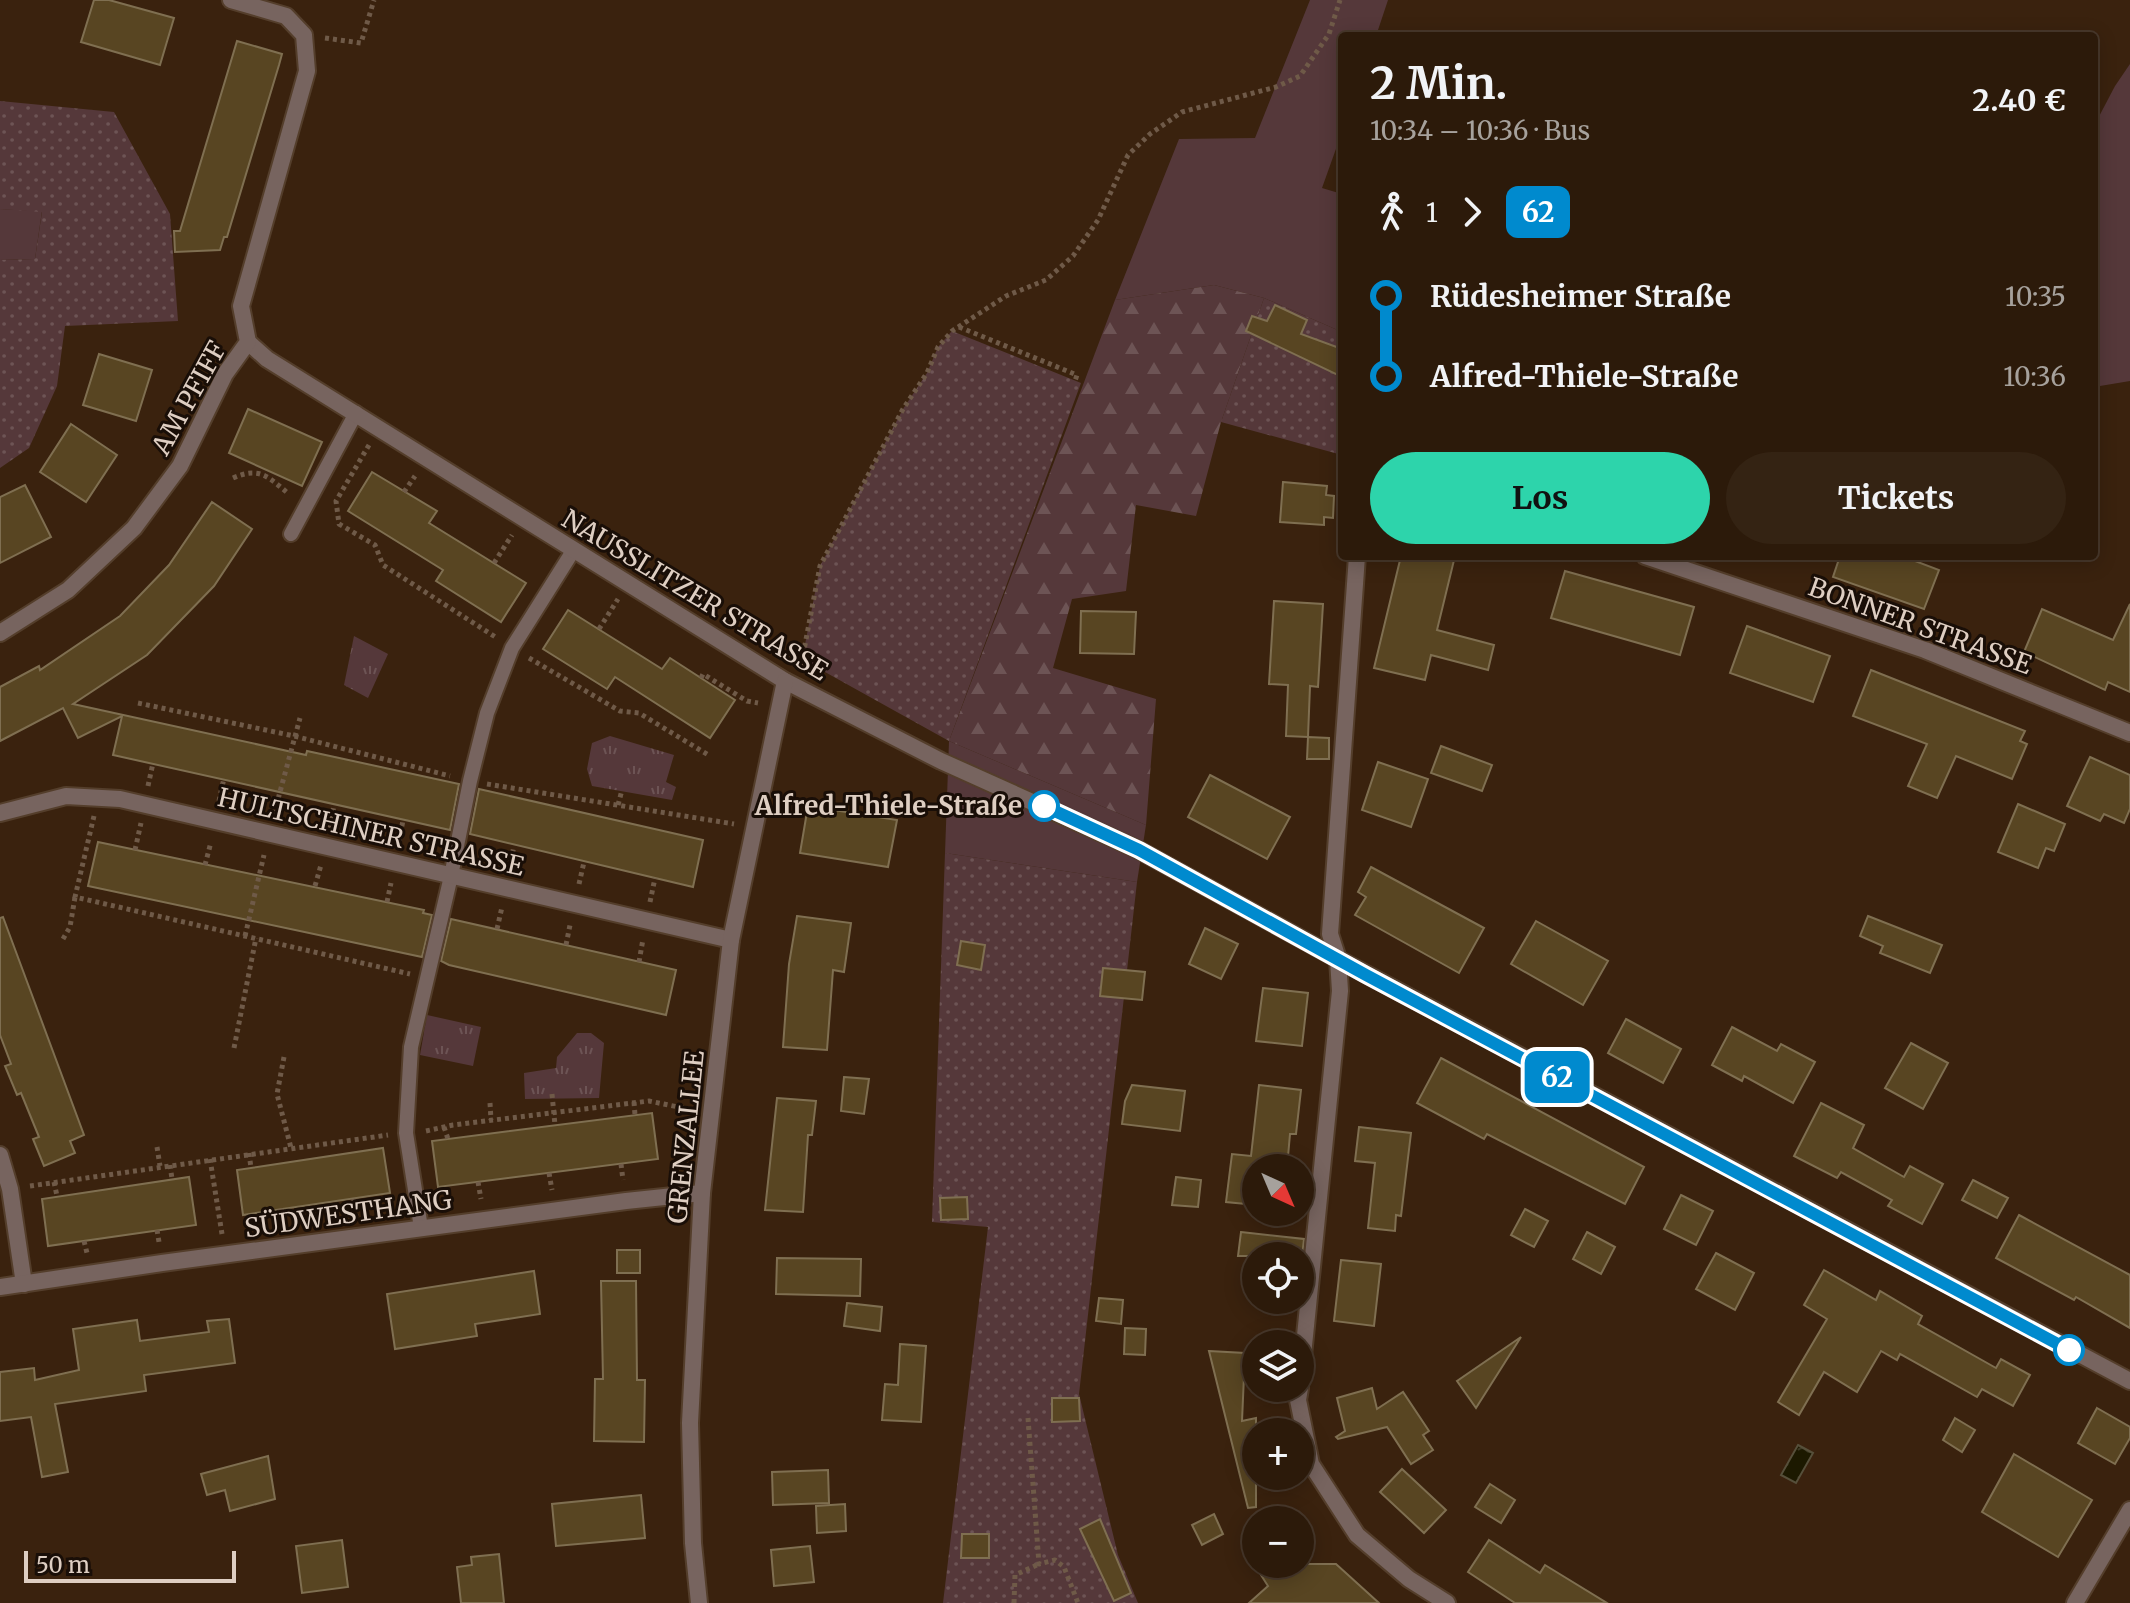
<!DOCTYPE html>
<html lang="de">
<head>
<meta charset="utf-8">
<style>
	body { margin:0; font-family:Merriweather,serif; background:#342313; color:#f1f3f6; height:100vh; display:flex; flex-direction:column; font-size:30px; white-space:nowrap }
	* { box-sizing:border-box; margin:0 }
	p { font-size:26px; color:#a6a19c }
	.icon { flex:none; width:44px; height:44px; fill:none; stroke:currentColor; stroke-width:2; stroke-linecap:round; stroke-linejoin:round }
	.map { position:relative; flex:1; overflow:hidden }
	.sheet { position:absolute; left:1338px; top:32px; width:760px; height:528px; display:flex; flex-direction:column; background:#2c1a0a; border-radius:8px; box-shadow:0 4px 20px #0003,0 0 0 2px #48382b }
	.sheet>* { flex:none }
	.badge { padding:0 16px; border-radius:12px; font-size:28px; line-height:52px }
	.needle { width:52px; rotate:136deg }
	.fabs { position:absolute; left:1242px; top:1154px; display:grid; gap:16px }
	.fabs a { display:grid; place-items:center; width:72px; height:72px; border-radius:50%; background:#2c1a0a; box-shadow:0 4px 20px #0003,0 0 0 2px #48382b; font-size:40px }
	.scale { position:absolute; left:24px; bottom:20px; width:212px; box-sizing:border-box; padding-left:8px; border:4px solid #decec2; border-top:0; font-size:22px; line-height:28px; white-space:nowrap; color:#decec2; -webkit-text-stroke:6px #190e07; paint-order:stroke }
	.map>.badge { position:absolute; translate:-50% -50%; box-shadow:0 0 0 4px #fff }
	.legs { display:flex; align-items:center; gap:12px; height:88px; padding:0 32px; font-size:26px }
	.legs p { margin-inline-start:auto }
	.summary { display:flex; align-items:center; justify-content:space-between; height:136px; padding:0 32px }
	h1 { font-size:44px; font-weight:700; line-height:60px }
	.primary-button { display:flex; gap:16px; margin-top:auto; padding:16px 32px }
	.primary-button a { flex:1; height:92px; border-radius:48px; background:#2dd4ab; color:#111; font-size:32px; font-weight:700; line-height:92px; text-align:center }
	.primary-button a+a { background:#342313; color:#f1f3f6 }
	ul { padding:0 32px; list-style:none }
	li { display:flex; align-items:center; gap:28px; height:80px; font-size:30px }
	li i { display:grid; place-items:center; width:12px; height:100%; margin:0 10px; background:currentColor }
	li i::after { content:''; width:20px; height:20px; margin:-10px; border:6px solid; border-radius:50%; background:#2c1a0a }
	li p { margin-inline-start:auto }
	li:first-child i { background:linear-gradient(#0000 50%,currentColor 0) }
	li:last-child i { background:linear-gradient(currentColor 50%,#0000 0) }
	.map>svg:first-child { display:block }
</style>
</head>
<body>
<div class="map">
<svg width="2130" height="1603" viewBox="0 0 2130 1603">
	<defs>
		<pattern id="forest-firs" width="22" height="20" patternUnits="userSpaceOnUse" patternTransform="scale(2)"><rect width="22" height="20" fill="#55383a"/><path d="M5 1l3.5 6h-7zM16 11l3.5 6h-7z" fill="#6d5455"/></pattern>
		<pattern id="park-tufts" width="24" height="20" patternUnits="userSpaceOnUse" patternTransform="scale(2)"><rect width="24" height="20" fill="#55383a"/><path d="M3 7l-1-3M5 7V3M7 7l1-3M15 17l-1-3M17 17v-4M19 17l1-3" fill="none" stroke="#6d5455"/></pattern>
		<pattern id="garden-dots" width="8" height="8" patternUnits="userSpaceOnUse" patternTransform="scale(2)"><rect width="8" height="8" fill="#55383a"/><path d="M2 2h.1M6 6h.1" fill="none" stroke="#6d5455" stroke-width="1.8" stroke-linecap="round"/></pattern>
		<pattern id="water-ripples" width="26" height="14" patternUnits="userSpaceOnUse" patternTransform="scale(2)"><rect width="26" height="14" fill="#1c1900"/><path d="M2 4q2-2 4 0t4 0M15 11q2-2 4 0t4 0" fill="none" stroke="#3d3924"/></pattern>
	</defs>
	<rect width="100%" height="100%" fill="#3a220e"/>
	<g fill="#55383a">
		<polygon points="1310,0 1388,0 1376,36 1342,36 1342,132 1322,188 1342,194 1342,332 1264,298 1214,285 1115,300 1179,139 1255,138"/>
		<polygon points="2130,64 2130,381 2094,387 2094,126 2115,86"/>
		<polygon points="0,209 42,211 35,259 0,260"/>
		<polygon points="949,741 1146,825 1137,882 945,853"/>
	</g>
	<polygon fill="url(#forest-firs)" points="1214,285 1264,298 1221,422 1196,516 1136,505 1126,591 1072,599 1053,668 1156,699 1146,825 949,741 1115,300"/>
	<g fill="url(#park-tufts)">
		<polygon points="354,636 388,654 368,698 344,685"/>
		<polygon points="610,736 674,755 666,782 676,787 672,800 592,786 587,769 592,743"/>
		<polygon points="427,1015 481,1027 473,1066 420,1055"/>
		<polygon points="577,1033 591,1033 604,1043 599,1098 525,1099 524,1073 556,1068 557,1057"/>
	</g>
	<g fill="url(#garden-dots)">
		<polygon points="0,101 114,112 170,214 178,321 65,326 57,386 29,448 0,468 0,260 35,259 42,212 0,209"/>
		<polygon points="1264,298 1342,332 1342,455 1221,422"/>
		<polygon points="952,331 1081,383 949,741 807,662 804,650 820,566 903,409 927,373 938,347"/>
		<polygon points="945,853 1137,882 1079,1394 1118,1555 1138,1603 943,1603 988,1227 932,1222"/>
	</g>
	<polygon fill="url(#water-ripples)" stroke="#564f3a" stroke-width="2" points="1798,1445 1813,1453 1796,1483 1781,1475"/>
	<g fill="#584522" stroke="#7f6f51" stroke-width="2">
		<polygon points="94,0 109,0 174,18 160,65 81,42"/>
		<polygon points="237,41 282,54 279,65 227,237 224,237 220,250 175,252 174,231 180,231"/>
		<polygon points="1275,305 1307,320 1301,334 1342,349 1342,377 1246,331 1252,316 1267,321"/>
		<polygon points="99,354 152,370 136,421 83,405"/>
		<polygon points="248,409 322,442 302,486 229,453"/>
		<polygon points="71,424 117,455 86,502 40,472"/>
		<polygon points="372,472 437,511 429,523 526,583 501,622 436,581 443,570 348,511"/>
		<polygon points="1283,482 1327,486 1326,495 1334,496 1333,518 1324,517 1324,525 1280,522"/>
		<polygon points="25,485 51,537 0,563 0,497"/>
		<polygon points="212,502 252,529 214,586 147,655 73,704 306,755 307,751 459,784 450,830 113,755 122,716 78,738 63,708 0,741 0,687 39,666 40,670 120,616 169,565"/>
		<polygon points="1401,556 1455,556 1437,630 1494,645 1488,670 1431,655 1425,680 1374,668"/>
		<polygon points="1840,556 1902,556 1939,570 1924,609 1833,577"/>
		<polygon points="1565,571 1694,607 1680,655 1551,618"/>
		<polygon points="1274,601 1323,604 1318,687 1310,686 1308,737 1286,736 1288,685 1269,684"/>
		<polygon points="2130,604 2130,692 2108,682 2105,690 2024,652 2042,609 2113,640"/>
		<polygon points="568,610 662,669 670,658 735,700 710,738 615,677 607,689 543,649"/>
		<polygon points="1081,611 1136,612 1134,654 1080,653"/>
		<polygon points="1747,626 1830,656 1813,702 1730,673"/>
		<polygon points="1871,670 2025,731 2020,741 2027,744 2012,779 1956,756 1937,798 1908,786 1927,744 1853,716"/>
		<polygon points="1308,737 1329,738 1329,759 1307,759"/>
		<polygon points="1441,746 1492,765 1482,791 1431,773"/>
		<polygon points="2090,757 2130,775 2130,809 2124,823 2104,814 2100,821 2067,806"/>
		<polygon points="1378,762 1428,779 1411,827 1362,810"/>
		<polygon points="1210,775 1290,817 1267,859 1188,817"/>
		<polygon points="479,789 703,840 693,887 470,834"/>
		<polygon points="2018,804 2065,824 2054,851 2046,848 2038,868 1998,852"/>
		<polygon points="808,806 897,820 888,867 800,853"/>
		<polygon points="98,842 424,910 423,913 432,915 422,957 88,886"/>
		<polygon points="1371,867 1484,928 1459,973 1355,915 1366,897 1358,892"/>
		<polygon points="797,916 851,923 844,972 833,970 827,1050 783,1047 789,964"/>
		<polygon points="1868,916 1942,945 1930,973 1880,953 1883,946 1860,936"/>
		<polygon points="3,917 84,1135 70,1141 75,1153 44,1166 33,1139 39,1137 21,1093 17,1095 5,1066 11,1064 0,1035 0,918"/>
		<polygon points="451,919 676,970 666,1015 449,965 441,961"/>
		<polygon points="1536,921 1608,961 1583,1005 1511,964"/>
		<polygon points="1205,928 1238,944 1221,979 1189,964"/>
		<polygon points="961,941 985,945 981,970 957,965"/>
		<polygon points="1103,968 1145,972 1142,1000 1100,996"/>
		<polygon points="1263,988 1308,993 1302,1046 1256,1041"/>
		<polygon points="1626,1019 1681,1049 1663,1083 1608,1053"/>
		<polygon points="1732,1027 1777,1051 1781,1044 1815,1062 1793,1103 1744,1076 1742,1081 1712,1065"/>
		<polygon points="1911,1043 1948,1063 1923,1109 1885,1088"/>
		<polygon points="1441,1058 1644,1167 1625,1204 1487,1134 1484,1139 1417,1103"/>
		<polygon points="844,1077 869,1079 864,1114 841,1111"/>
		<polygon points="1132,1085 1185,1091 1180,1131 1122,1124 1125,1101"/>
		<polygon points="1259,1085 1301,1090 1296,1134 1290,1134 1287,1168 1256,1168 1256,1205 1226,1202 1232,1154 1251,1156"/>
		<polygon points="777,1098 816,1101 812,1135 808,1135 803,1212 765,1210"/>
		<polygon points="1821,1103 1864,1125 1853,1148 1904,1177 1910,1166 1943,1184 1922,1224 1888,1206 1892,1200 1841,1172 1837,1178 1794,1156"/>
		<polygon points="652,1113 658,1159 438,1187 432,1141"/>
		<polygon points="1359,1127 1411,1133 1401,1216 1396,1215 1395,1231 1368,1228 1375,1163 1355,1161"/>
		<polygon points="383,1148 390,1193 243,1215 237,1170"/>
		<polygon points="189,1177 196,1225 48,1246 42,1199"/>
		<polygon points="1176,1177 1201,1180 1198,1207 1172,1205"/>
		<polygon points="1973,1180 2008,1198 1997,1218 1962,1200"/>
		<polygon points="1681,1195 1713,1211 1696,1245 1664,1229"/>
		<polygon points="967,1197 968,1219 941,1220 940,1198"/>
		<polygon points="1525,1209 1548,1221 1534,1247 1511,1235"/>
		<polygon points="2019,1215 2130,1275 2130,1328 2076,1297 2074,1300 1996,1258"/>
		<polygon points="1241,1232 1304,1239 1302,1256 1238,1256"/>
		<polygon points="1587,1232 1615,1247 1601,1274 1573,1259"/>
		<rect x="617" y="1250" width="23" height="23"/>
		<polygon points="1716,1253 1754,1273 1735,1310 1696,1289"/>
		<polygon points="777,1258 861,1259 860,1296 776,1294"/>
		<polygon points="1341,1260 1381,1264 1374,1326 1334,1321"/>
		<polygon points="1824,1270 1876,1300 1880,1291 1922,1316 1918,1324 1996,1368 2001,1359 2030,1375 2013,1406 1982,1389 1977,1397 1900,1354 1897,1360 1881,1351 1857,1392 1824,1372 1799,1415 1778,1402 1827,1319 1804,1305"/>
		<polygon points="534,1271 540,1314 475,1324 477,1336 395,1349 387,1294"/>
		<polygon points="601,1281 636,1281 637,1380 645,1380 644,1442 594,1441 595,1379 603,1379"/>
		<polygon points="1099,1298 1123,1300 1121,1324 1096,1321"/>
		<polygon points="847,1303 882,1307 880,1331 844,1326"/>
		<polygon points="229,1319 235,1363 144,1375 146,1391 55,1404 68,1472 42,1477 31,1417 0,1421 0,1372 34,1368 35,1380 79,1370 73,1329 137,1320 140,1341 209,1332 207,1321"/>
		<polygon points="1125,1328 1146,1329 1145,1355 1124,1354"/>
		<polygon points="1521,1337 1476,1408 1457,1381"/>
		<polygon points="900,1344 926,1346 921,1422 882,1420 885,1384 898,1385"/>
		<polygon points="1209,1351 1245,1353 1242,1421 1256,1418 1256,1507 1248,1508"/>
		<polygon points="1372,1388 1377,1409 1403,1392 1429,1431 1423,1435 1433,1450 1411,1464 1387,1427 1338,1439 1336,1437 1345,1431 1337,1398"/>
		<polygon points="1052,1398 1079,1398 1080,1421 1052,1422"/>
		<polygon points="2097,1408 2130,1427 2130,1438 2115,1464 2078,1443"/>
		<polygon points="1955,1418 1975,1430 1962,1452 1943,1440"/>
		<polygon points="2014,1454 2092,1500 2058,1557 1982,1512"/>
		<polygon points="268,1456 275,1499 230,1511 225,1490 207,1495 201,1474"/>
		<polygon points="1402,1469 1446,1510 1424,1533 1380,1492"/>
		<polygon points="828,1470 829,1503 773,1505 772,1472"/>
		<polygon points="1490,1484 1515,1500 1501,1523 1475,1507"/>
		<polygon points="641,1495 645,1538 556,1546 552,1504"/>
		<polygon points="845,1504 846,1531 817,1533 816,1506"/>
		<polygon points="1214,1514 1223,1534 1202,1545 1192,1525"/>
		<polygon points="1100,1519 1131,1593 1114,1601 1080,1529"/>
		<polygon points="962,1534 989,1534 989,1558 961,1558"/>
		<polygon points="342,1540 348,1587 302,1593 296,1546"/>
		<polygon points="1489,1540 1540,1573 1545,1565 1607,1603 1515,1603 1468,1572"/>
		<polygon points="810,1546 814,1582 774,1586 771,1550"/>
		<polygon points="499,1554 504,1603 461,1603 457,1567 472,1565 471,1557"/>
		<polygon points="1254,1564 1336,1564 1379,1603 1249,1603 1268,1586"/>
	</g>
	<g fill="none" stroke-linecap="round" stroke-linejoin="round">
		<g stroke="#543e2b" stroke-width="18">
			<g id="service">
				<polyline points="291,534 356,413"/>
				<polyline points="421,1228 406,1133 411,1047 451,876 470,781 487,713 512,648 573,551"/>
			</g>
		</g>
		<g stroke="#543e2b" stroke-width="20">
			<g id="minor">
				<polyline points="248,342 267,359 785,681 941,761 1139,850 1338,959 2130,1381"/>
				<polyline points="1645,556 1925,650 2130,733"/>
				<polyline points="0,633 68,590 134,528 180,466 225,374 248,342 241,306 307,71 304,35 286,16 231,0"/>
				<polyline points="0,813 66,796 120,799 731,940"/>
				<polyline points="0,1155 10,1189 24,1284"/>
				<polyline points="0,1287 162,1263 626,1201 702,1193"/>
				<polyline points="1300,1385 1340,991 1338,959 1330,934 1357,556"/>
				<polyline points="1300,1388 1298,1400 1311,1464 1357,1535 1409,1579 1447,1603"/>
				<polyline points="699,1603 693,1543 690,1423 702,1193 731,940 785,681"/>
				<polyline points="2075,1603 2130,1510"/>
			</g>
		</g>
		<g stroke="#6f5a48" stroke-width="5" stroke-dasharray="4 4" stroke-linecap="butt">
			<polyline points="325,38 361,43 374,0"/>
			<polyline points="959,327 1077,375 1075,381"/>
			<polyline points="369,445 336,501 339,524 375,545 383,565 497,638"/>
			<path d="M233 478C260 466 268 477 289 494"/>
			<polyline points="404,492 415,476"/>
			<polyline points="494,563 512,535"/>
			<polyline points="599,629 618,599"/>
			<polyline points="529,658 620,711 639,713 710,756"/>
			<polyline points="801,668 807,662 804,650 820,566 903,409 927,373 938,347 952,331 1006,296 1046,280 1073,256 1098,220 1128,155 1150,134 1182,112 1276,87 1300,76 1329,34 1340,0"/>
			<polyline points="701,678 703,674 747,701 758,703"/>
			<polyline points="138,703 294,736 450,776"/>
			<polyline points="487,784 734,824"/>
			<polyline points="148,786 153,763"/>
			<polyline points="219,801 224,778"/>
			<polyline points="618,805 622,790"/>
			<polyline points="274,814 300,718"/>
			<polyline points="94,816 75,897 410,974"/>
			<polyline points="330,828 334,805"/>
			<polyline points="399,842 403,820"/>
			<polyline points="135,850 141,823"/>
			<polyline points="205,865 211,842"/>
			<polyline points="509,869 514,846"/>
			<polyline points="579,884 584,862"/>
			<polyline points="315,886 321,865"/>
			<polyline points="387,902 391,883"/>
			<polyline points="650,902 655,878"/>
			<polyline points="497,929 502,907"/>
			<polyline points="245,936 264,855"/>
			<polyline points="63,939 70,927 75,897"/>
			<polyline points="566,945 570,925"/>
			<polyline points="639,962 643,939"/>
			<polyline points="234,1048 256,938"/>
			<polyline points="284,1057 277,1094 291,1148"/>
			<polyline points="552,1094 555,1125"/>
			<polyline points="634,1102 635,1115"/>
			<polyline points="490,1103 491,1120"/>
			<polyline points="444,1127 448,1139"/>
			<polyline points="426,1131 453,1125 649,1101 693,1110"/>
			<polyline points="157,1147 160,1166"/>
			<polyline points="249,1153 251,1168"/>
			<polyline points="210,1159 222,1234"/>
			<polyline points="621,1164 623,1180"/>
			<polyline points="170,1165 172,1179"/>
			<polyline points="549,1173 552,1190"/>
			<polyline points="54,1182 57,1196"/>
			<polyline points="478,1182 481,1199"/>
			<polyline points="30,1186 388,1135"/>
			<polyline points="353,1199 356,1216"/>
			<polyline points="280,1209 283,1226"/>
			<polyline points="157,1230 159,1242"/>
			<polyline points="84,1241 87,1253"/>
			<polyline points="1028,1418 1039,1564 1055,1560 1064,1567 1078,1603"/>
			<polyline points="1014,1603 1015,1575 1039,1564"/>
		</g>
		<use href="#service" stroke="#77645f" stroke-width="14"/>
		<use href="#minor" stroke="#77645f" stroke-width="16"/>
	</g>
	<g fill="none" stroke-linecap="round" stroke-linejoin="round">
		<g stroke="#fff" stroke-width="18">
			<polyline id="line-1" points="1044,806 1139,850 1366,975 2069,1350"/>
		</g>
		<use href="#line-1" stroke="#008ace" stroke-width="12"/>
	</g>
	<g fill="#fff" stroke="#008ace" stroke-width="4">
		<circle cx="1044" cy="806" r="14"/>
		<circle cx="2069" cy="1350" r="14"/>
	</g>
	<g text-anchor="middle" stroke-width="6" stroke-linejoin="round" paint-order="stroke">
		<g font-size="26" fill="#decec2" stroke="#190e07">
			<text transform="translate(189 398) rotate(-61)" y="9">AM PFIFF</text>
			<text transform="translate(695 595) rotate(31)" y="9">NAUSSLITZER STRASSE</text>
			<text transform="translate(1920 626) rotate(20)" y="9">BONNER STRASSE</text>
			<text transform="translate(371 832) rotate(13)" y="9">HULTSCHINER STRASSE</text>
			<text transform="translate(686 1137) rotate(-84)" y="9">GRENZALLEE</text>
			<text transform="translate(348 1214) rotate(-8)" y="9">SÜDWESTHANG</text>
		</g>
		<g font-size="26" font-weight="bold" fill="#decec2" stroke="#190e07" text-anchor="end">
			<text x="1022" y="815">Alfred-Thiele-Straße</text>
		</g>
	</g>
</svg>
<div class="fabs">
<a><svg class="needle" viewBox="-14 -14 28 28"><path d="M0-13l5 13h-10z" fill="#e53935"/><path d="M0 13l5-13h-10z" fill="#a6a19c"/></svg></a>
<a><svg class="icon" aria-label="locate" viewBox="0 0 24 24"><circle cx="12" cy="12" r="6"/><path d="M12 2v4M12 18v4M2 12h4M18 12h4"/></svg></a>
<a><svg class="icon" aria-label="layers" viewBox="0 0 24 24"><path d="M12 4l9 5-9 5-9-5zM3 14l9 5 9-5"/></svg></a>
<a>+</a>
<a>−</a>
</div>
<div class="scale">50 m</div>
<b class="badge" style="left:1557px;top:1077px;background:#008ace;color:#fff">62</b>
<section class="sheet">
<div class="summary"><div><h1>2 Min.</h1><p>10:34 – 10:36 · Bus</p></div><b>2.40 €</b></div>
<div class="legs"><svg class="icon" aria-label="walk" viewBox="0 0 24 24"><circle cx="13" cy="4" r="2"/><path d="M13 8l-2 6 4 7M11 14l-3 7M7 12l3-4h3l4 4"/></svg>1<svg class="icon" aria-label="forward" viewBox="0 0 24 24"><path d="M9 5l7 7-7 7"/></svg><b class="badge" style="background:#008ace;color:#fff">62</b></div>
<ul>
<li><i style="color:#008ace"></i><b>Rüdesheimer Straße</b><p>10:35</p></li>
<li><i style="color:#008ace"></i><b>Alfred-Thiele-Straße</b><p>10:36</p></li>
</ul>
<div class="primary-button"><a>Los</a><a>Tickets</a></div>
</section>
</div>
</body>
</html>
